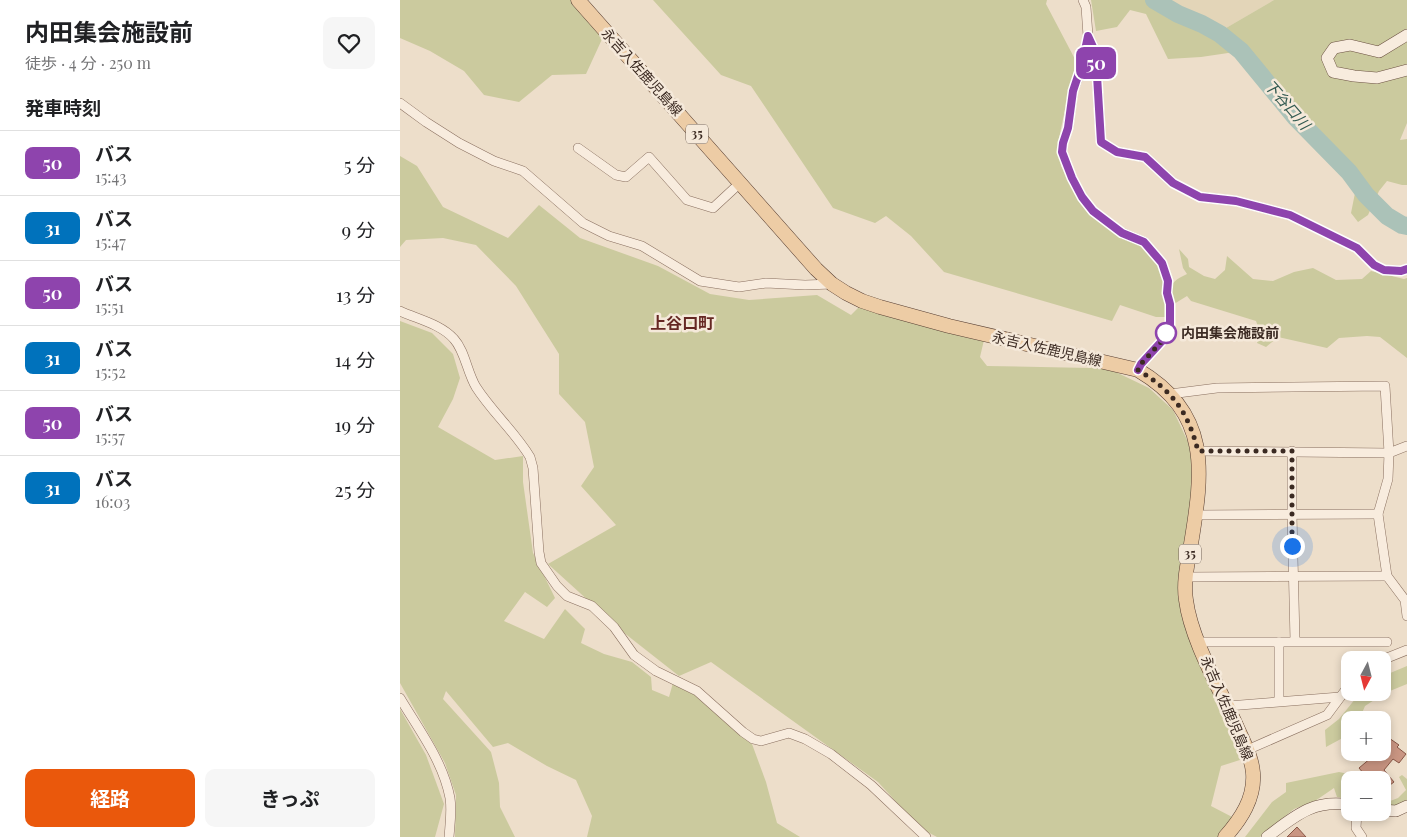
<!DOCTYPE html>
<html lang="ja">
<head>
<meta charset="utf-8">
<style>
	body { margin:0; font-family:"Playfair Display","Noto Sans JP",serif; background:#f6f6f6; color:#202124; height:100vh; display:flex; flex-direction:column; font-size:19px; white-space:nowrap }
	* { box-sizing:border-box; margin:0 }
	p { font-size:16px; color:#757577 }
	.icon { flex:none; width:28px; height:28px; fill:none; stroke:currentColor; stroke-width:2; stroke-linecap:round; stroke-linejoin:round }
	.map { position:relative; flex:1; overflow:hidden }
	.drawer { display:flex; flex-direction:column; background:#fff; width:400px }
	.drawer>* { flex:none }
	.badge { padding:0 10px; border-radius:8px; font-size:18px; line-height:32px }
	.needle { width:32px; rotate:187deg }
	.fabs { position:absolute; left:941px; top:651px; display:grid; gap:10px }
	.fabs a { display:grid; place-items:center; width:50px; height:50px; border-radius:10px; background:#fff; box-shadow:0 2px 8px #0003; font-size:25px }
	.you { position:absolute; width:25px; height:25px; margin:-12px; border:4px solid #fff; border-radius:50%; background:#1a73e8; box-shadow:0 0 0 8px #1a73e833 }
	.map>.badge { position:absolute; translate:-50% -50%; box-shadow:0 0 0 2px #fff }
	h2 { padding:0 25px; font-size:19px; line-height:45px }
	.round { display:grid; place-items:center; flex:none; width:52px; height:52px; border-radius:10px; background:#f6f6f6 }
	.summary { display:flex; align-items:center; justify-content:space-between; height:85px; padding:0 25px }
	h1 { font-size:24px; font-weight:700; line-height:38px }
	.cta { display:flex; gap:10px; margin-top:auto; padding:10px 25px }
	.cta a { flex:1; height:58px; border-radius:10px; background:#ea580c; color:#fff; font-size:20px; font-weight:700; line-height:58px; text-align:center }
	.cta a+a { background:#f6f6f6; color:#202124 }
	ul { padding:0; list-style:none }
	li { display:flex; align-items:center; gap:15px; height:65px; padding:0 25px; border-top:1px solid #e0e0e0 }
	li div { flex:1 }
	li b { display:block; font-size:19px }
	li em { font-style:normal }
	li .badge { min-width:55px; font-weight:700; text-align:center }
	main { display:flex; flex:1; min-height:0 }
	.map>svg:first-child { display:block }
</style>
</head>
<body>
<main>
<section class="drawer">
<div class="summary"><div><h1>内田集会施設前</h1><p>徒歩 · 4 分 · 250 m</p></div><a class="round"><svg class="icon" aria-label="heart" viewBox="0 0 24 24"><path d="M12 20l-8-8c-3-5 5-10 8-4 3-6 11-1 8 4z"/></svg></a></div>
<h2>発車時刻</h2>
<ul>
<li><span class="badge" style="background:#8e44ad;color:#fff">50</span><div><b>バス</b><p>15:43</p></div><em>5 分</em></li>
<li><span class="badge" style="background:#0072bc;color:#fff">31</span><div><b>バス</b><p>15:47</p></div><em>9 分</em></li>
<li><span class="badge" style="background:#8e44ad;color:#fff">50</span><div><b>バス</b><p>15:51</p></div><em>13 分</em></li>
<li><span class="badge" style="background:#0072bc;color:#fff">31</span><div><b>バス</b><p>15:52</p></div><em>14 分</em></li>
<li><span class="badge" style="background:#8e44ad;color:#fff">50</span><div><b>バス</b><p>15:57</p></div><em>19 分</em></li>
<li><span class="badge" style="background:#0072bc;color:#fff">31</span><div><b>バス</b><p>16:03</p></div><em>25 分</em></li>
</ul>
<div class="cta"><a>経路</a><a>きっぷ</a></div>
</section>
<div class="map">
<svg width="1007" height="837" viewBox="0 0 1007 837">
	<rect width="100%" height="100%" fill="#eddeca"/>
	<polygon fill="#e3d5b8" points="771,0 874,0 826,28 775,6"/>
	<g fill="#cbca9e">
		<polygon points="0,0 171,0 203,37 186,74 152,75 119,102 84,95 64,71 30,51 0,38"/>
		<polygon points="253,0 647,0 646,4 677,63 667,100 658,143 661,166 679,201 694,218 720,237 742,246 759,266 764,281 766,317 756,317 720,305 712,321 544,272 511,236 486,216 475,223 433,208 351,86 321,75"/>
		<polygon points="691,0 771,0 775,6 826,28 874,0 1007,0 1007,123 1000,140 1007,139 1007,185 1002,185 987,181 979,191 968,215 958,222 951,213 955,193 932,143 907,117 856,57 828,53 801,57 768,59 746,14 730,10 717,27 696,31"/>
		<polygon points="0,156 17,166 43,207 108,238 139,205 180,238 258,266 310,294 349,300 417,295 451,315 459,307 584,340 580,357 587,366 690,368 697,363 749,388 773,410 788,442 794,469 780,596 843,759 821,766 811,806 836,819 823,837 537,837 520,828 478,782 311,662 279,676 223,632 148,564 216,525 181,486 194,467 185,422 159,394 159,354 116,286 76,245 43,238 6,240 0,247"/>
		<path d="M779 249 788 259 789 267 804 276 815 279 825 270 827 256 853 279 873 281 894 272 913 268 936 280 962 279 971 271 1004 279 1007 278V358L980 337 967 336 939 338 927 348 878 337 866 347 857 343 860 332 856 321 791 301 787 296 774 304C768 286 770 282 787 274L783 268Z"/>
		<polygon points="0,321 32,333 53,354 60,378 53,399 38,427 95,460 123,456 123,482 133,553 155,598 147,607 125,592 104,621 144,639 165,609 185,629 181,643 204,654 232,662 251,677 252,690 269,697 273,683 299,697 352,744 366,782 377,823 400,837 187,837 192,816 176,780 147,766 108,743 93,747 46,691 43,699 91,752 99,783 100,807 115,837 55,837 56,795 45,763 0,683"/>
		<polygon points="1007,666 1007,684 985,693 965,706 959,720 950,720 950,734 926,747 925,730 939,719 960,693 982,692 983,676"/>
		<polygon points="0,709 26,755 44,804 35,837 0,837"/>
		<polygon points="939,772 963,777 966,780 950,780 950,799 937,797 934,788 915,801 894,809 860,837 845,837 872,802 886,792 886,783"/>
		<polygon points="1002,775 1007,779 1007,802 1000,805 983,806 982,800 985,803 998,798 1006,790 999,777"/>
	</g>
	<g fill="none" stroke-linecap="round" stroke-linejoin="round">
		<polyline stroke="#abc2b8" stroke-width="18" points="754,0 778,14 802,24 820,34 841,51 896,118 949,172 966,195 987,216 1002,225 1007,226"/>
	</g>
	<g fill="#c99582" stroke="#885646">
		<polygon points="989,738 999,745 997,747 1006,754 999,763 993,759 984,770 994,782 982,791 982,780 969,780 959,768 978,752 982,752 982,746"/>
		<polygon points="897,827 906,837 887,837"/>
	</g>
	<g fill="none" stroke-linecap="round" stroke-linejoin="round">
		<g stroke="#896f5f" stroke-width="10">
			<g id="minor">
				<polyline points="683,0 686,7 688,36 683,64 673,91 668,128 663,143 662,152 672,178 682,197 693,211 722,233 744,242 762,263 768,281 767,293 770,304 770,326 762,341 741,364 738,370"/>
				<polyline points="688,36 693,47 696,59 701,142 717,152 745,157 773,183 800,197 836,201 890,215 957,248 974,265 984,270 1001,271 1007,269"/>
				<polyline points="0,103 26,122 59,143 94,161 123,171 183,223 209,236 242,246 300,281 339,287 366,283 405,285 432,284"/>
				<polyline points="178,148 216,175 226,177 249,157 287,200 313,208 340,183"/>
				<path d="M0 311C17 319 41 324 54 339 65 351 67 372 76 387 92 412 115 432 130 457L133 468 139 552 141 563 157 586 167 596 192 606 214 627 234 655 256 671 297 691 343 732 353 739 361 741 389 733 405 739 431 754 471 785 526 837"/>
				<polyline points="770,394 817,388 985,386 989,453 988,479 978,514 987,576 1005,600 1007,616"/>
				<polyline points="798,451 989,453 1007,446"/>
				<polyline points="892,451 892,515 895,641"/>
				<polyline points="796,515 978,514"/>
				<polyline points="786,577 987,576"/>
				<polyline points="798,642 987,642"/>
				<polyline points="879,642 879,701"/>
				<polyline points="982,660 1007,650"/>
				<path d="M0 698C19 730 43 761 50 798 52 811 50 824 49 837"/>
				<polyline points="828,706 940,697"/>
				<polyline points="847,750 927,715 950,684"/>
				<polyline points="957,812 956,828 962,837"/>
			</g>
		</g>
		<g stroke="#6b5142" stroke-width="12">
			<g id="secondary">
				<polyline points="1007,35 979,52 950,45 934,48 927,58 933,72 954,76 977,78 1007,70"/>
				<polyline points="982,810 996,811 1007,806"/>
				<path d="M867 837C895 816 913 799 950 805"/>
			</g>
		</g>
		<g stroke="#583f33" stroke-width="15">
			<path id="primary" d="M178 0 416 269 432 284 446 293 462 301 480 307 549 326 738 370C811 413 803 471 791 544 788 562 783 582 786 600 791 640 820 689 837 727 843 741 852 757 853 773 855 798 841 819 825 837"/>
		</g>
		<use href="#minor" stroke="#f8ecde" stroke-width="9"/>
		<use href="#secondary" stroke="#f8ecde" stroke-width="11"/>
		<use href="#primary" stroke="#edcca5" stroke-width="14"/>
	</g>
	<g fill="none" stroke-linecap="round" stroke-linejoin="round">
		<g stroke="#fff" stroke-width="11">
			<polyline id="line" points="738,370 741,364 762,341 770,326 770,304 767,293 768,281 762,263 744,242 722,233 693,211 682,197 672,178 662,152 663,143 668,128 673,91 682,64 688,36 693,47 696,59 701,142 717,152 745,157 773,183 800,197 836,201 890,215 957,248 974,265 984,270 1001,271 1007,269"/>
		</g>
		<use href="#line" stroke="#8e44ad" stroke-width="8"/>
		<path stroke="#3b2a22" stroke-width="5" stroke-dasharray="0 9" d="M766 333 770 326 762 341 741 364 738 370C773 391 788 412 798 451H892V546"/>
	</g>
	<circle fill="#fff" stroke="#8e44ad" stroke-width="2.5" cx="766" cy="333" r="10"/>
	<g text-anchor="middle" stroke-width="5" stroke-linejoin="round" paint-order="stroke">
		<g fill="#f5e9da" stroke="#736359" stroke-width="1">
			<rect x="286" y="124.5" width="22" height="19" rx="4"/>
			<rect x="779" y="544.5" width="22" height="19" rx="4"/>
		</g>
		<g font-size="12" font-weight="bold" fill="#3b2a22">
			<text x="297" y="138">35</text>
			<text x="790" y="558">35</text>
		</g>
		<g font-size="14" fill="#3b2a22" stroke="#f5e9da">
			<text transform="translate(242 72) rotate(48)" y="5">永吉入佐鹿児島線</text>
			<text transform="translate(647 349) rotate(13)" y="5">永吉入佐鹿児島線</text>
			<text transform="translate(827 708) rotate(67)" y="5">永吉入佐鹿児島線</text>
		</g>
		<g font-size="14" font-weight="bold" fill="#3b2a22" stroke="#f5e9da" text-anchor="start">
			<text x="781" y="338">内田集会施設前</text>
		</g>
		<g font-size="15" font-style="italic" fill="#325a51" stroke="#f5e9da">
			<text transform="translate(887 105) rotate(49)" y="5">下谷口川</text>
		</g>
		<g font-size="16" font-weight="bold" fill="#652723" stroke="#f5e9da">
			<text x="282" y="329">上谷口町</text>
		</g>
	</g>
</svg>
<div class="fabs">
<a><svg class="needle" viewBox="-14 -14 28 28"><path d="M0-13l5 13h-10z" fill="#e53935"/><path d="M0 13l5-13h-10z" fill="#757577"/></svg></a>
<a>+</a>
<a>−</a>
</div>
<div class="you" style="left:892px;top:546px"></div>
<b class="badge" style="left:696px;top:63px;background:#8e44ad;color:#fff">50</b>
</div>
</main>
</body>
</html>
